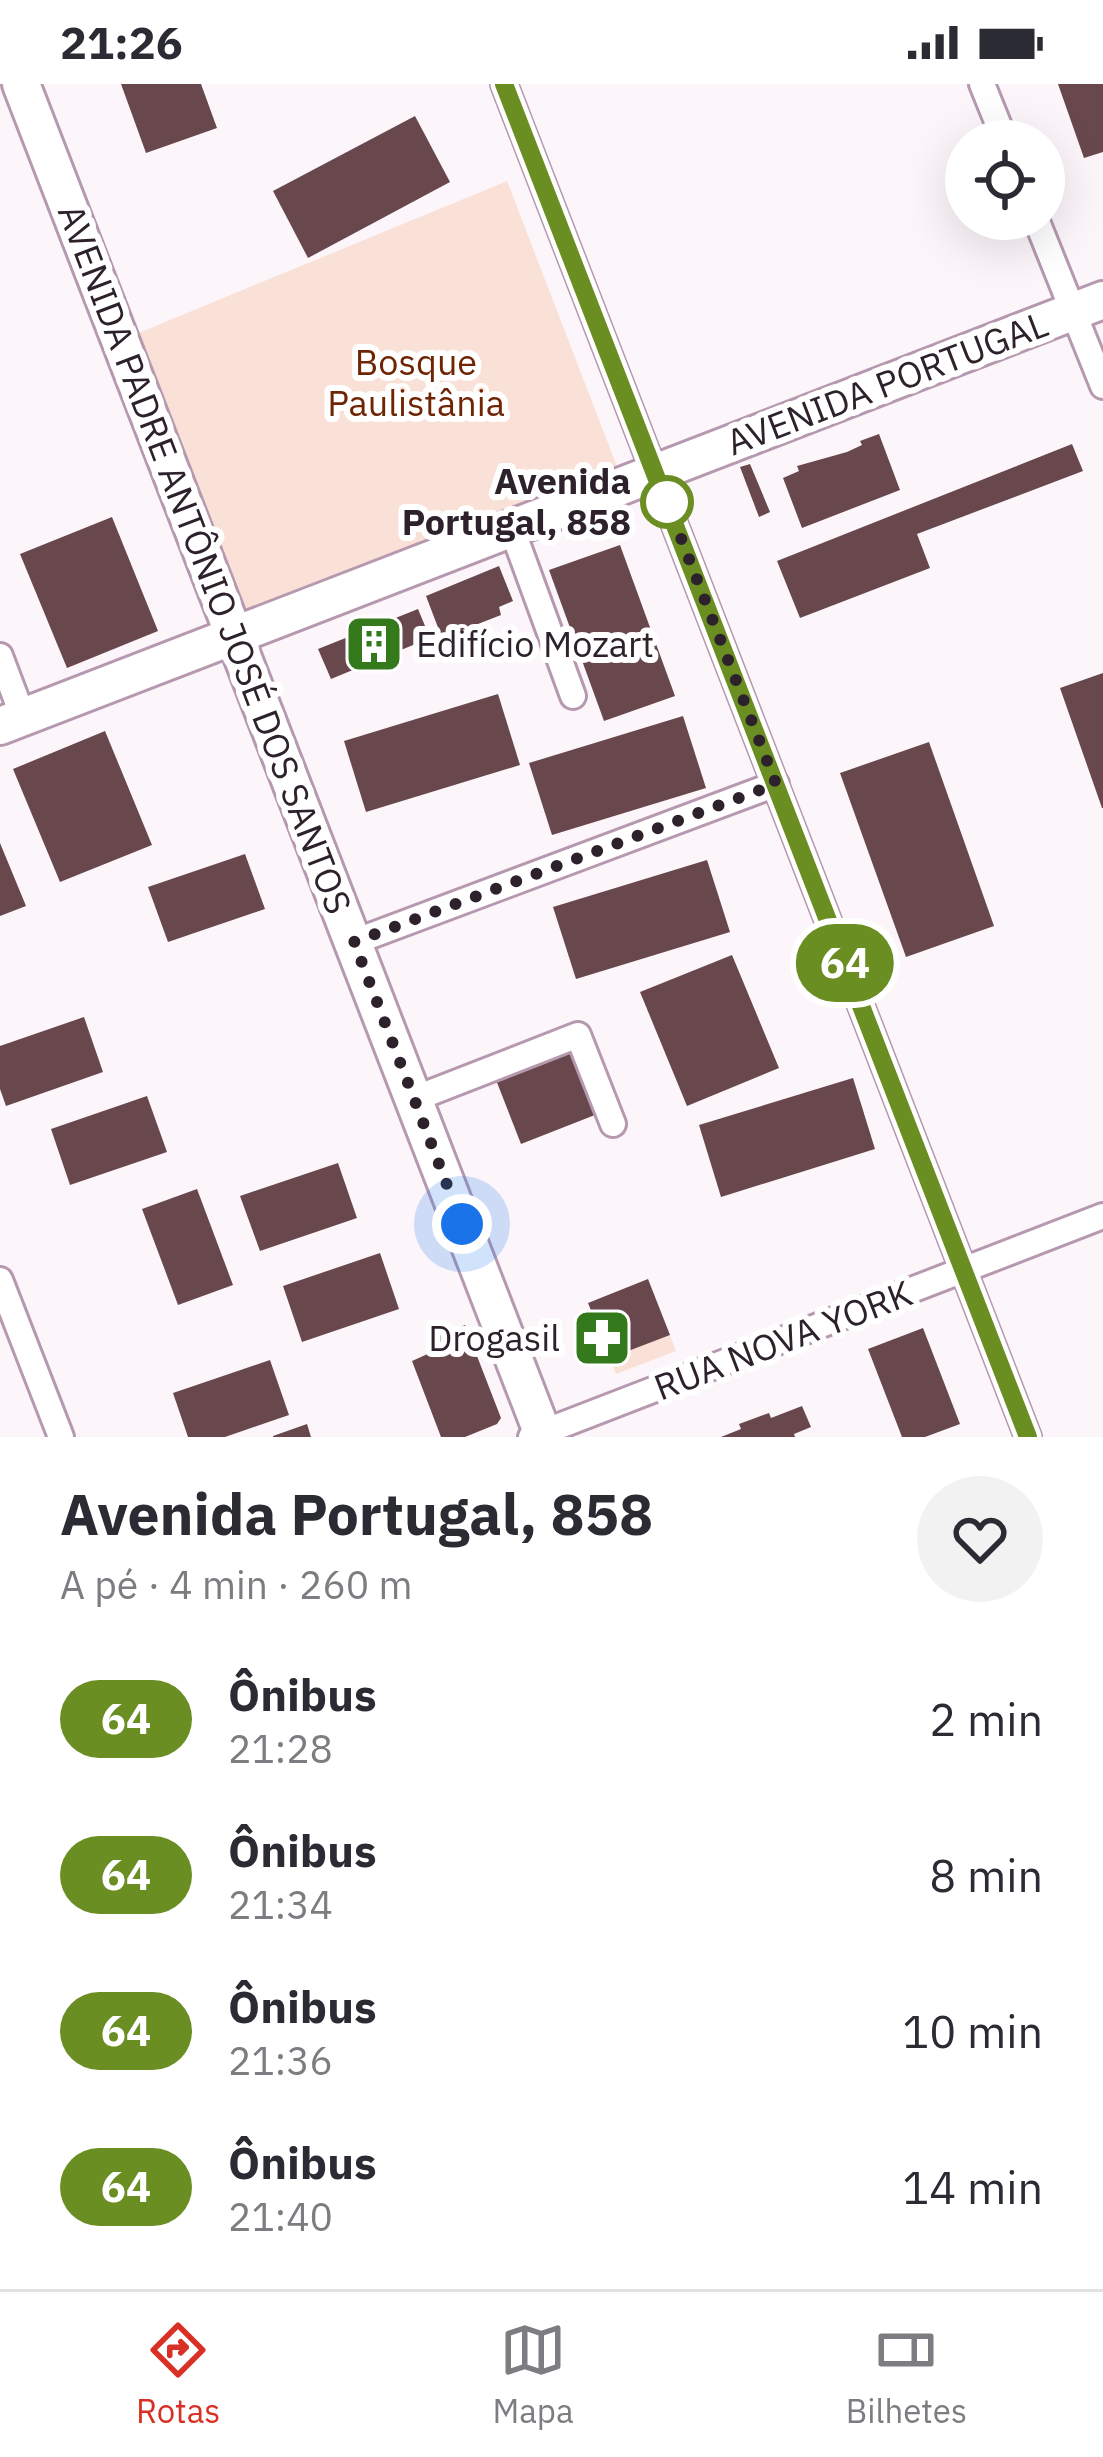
<!DOCTYPE html>
<html lang="pt">
<head>
<meta charset="utf-8">
<style>
	body { margin:0; font-family:"IBM Plex Sans",sans-serif; background:#f2f2f3; color:#2b2b33; height:100vh; display:flex; flex-direction:column; font-size:45px; white-space:nowrap }
	* { box-sizing:border-box; margin:0 }
	p { font-size:39px; color:#7c7c81 }
	.icon { flex:none; width:66px; height:66px; fill:none; stroke:currentColor; stroke-width:2; stroke-linecap:round; stroke-linejoin:round }
	.map { position:relative; height:1353px; overflow:hidden }
	.panel { display:flex; flex-direction:column; background:#fff; flex:1 }
	.panel>* { flex:none }
	.badge { padding:0 24px; border-radius:39px; font-size:42px; line-height:78px }
	.fabs { position:absolute; left:945px; top:36px; display:grid; gap:24px }
	.fabs a { display:grid; place-items:center; width:120px; height:120px; border-radius:50%; background:#fff; box-shadow:0 12px 48px #0002; font-size:60px }
	.you { position:absolute; width:60px; height:60px; margin:-30px; border:9px solid #fff; border-radius:50%; background:#1a73e8; box-shadow:0 0 0 18px #1a73e833 }
	.map>.badge { position:absolute; translate:-50% -50%; box-shadow:0 0 0 6px #fff }
	.round { display:grid; place-items:center; flex:none; width:126px; height:126px; border-radius:63px; background:#f2f2f3 }
	.overview { display:flex; align-items:center; justify-content:space-between; height:204px; padding:0 60px }
	h1 { font-size:57px; font-weight:700; line-height:90px }
	ul { padding:0; list-style:none }
	li { display:flex; align-items:center; gap:36px; height:156px; padding:0 60px }
	li div { flex:1 }
	li b { display:block; font-size:45px }
	li em { font-style:normal }
	li .badge { min-width:132px; font-weight:700; text-align:center }
	.status { display:flex; justify-content:space-between; align-items:center; height:84px; padding:0 60px; background:#fff; direction:ltr }
	.status svg { height:33px; fill:currentColor }
	.tab-bar { display:flex; justify-content:space-around; align-items:center; height:168px; border-top:3px solid #e1e1e2; background:#fff; font-size:33px; color:#7c7c81 }
	.tab-bar a { display:grid; justify-items:center; gap:6px }
	.tab-bar .current { color:#d93025 }
	.map>svg:first-child { display:block }
</style>
</head>
<body>
<div class="status"><b>21:26</b><svg viewBox="0 0 49 12"><path d="M0 12V9h3v3zM5 12V6h3v6zM10 12V3h3v9zM15 12V0h3v12zM26 1h20v11H26zM47 4h2v5h-2z"/></svg></div>
<div class="map">
<svg width="1103" height="1353" viewBox="0 0 1103 1353">
	<rect width="100%" height="100%" fill="#fcf6fb"/>
	<g fill="#fae1d8">
		<polygon points="507,97 618,385 246,527 136,250"/>
		<polygon points="670,1251 676,1267 616,1290 610,1274"/>
	</g>
	<g fill="#68474d">
		<polygon points="121,0 201,0 217,44 146,69"/>
		<polygon points="1058,0 1103,0 1103,68 1084,74"/>
		<polygon points="415,32 450,98 308,174 273,107"/>
		<polygon points="879,350 900,406 802,444 783,394 799,387 797,382 847,368 862,361 860,357"/>
		<polygon points="1072,360 1083,387 917,450 930,484 800,534 777,477"/>
		<polygon points="750,380 770,428 759,433 740,383"/>
		<polygon points="112,433 158,547 67,584 20,470"/>
		<polygon points="620,461 675,612 604,637 549,486"/>
		<polygon points="499,482 513,517 499,523 501,531 442,554 426,512"/>
		<polygon points="418,525 430,554 331,595 318,565"/>
		<polygon points="1103,589 1103,724 1102,724 1060,604"/>
		<polygon points="498,610 520,681 366,728 344,657"/>
		<polygon points="683,632 706,704 552,751 529,679"/>
		<polygon points="105,647 152,761 60,798 13,685"/>
		<polygon points="929,658 994,842 906,873 840,689"/>
		<polygon points="0,759 26,822 0,832"/>
		<polygon points="245,770 265,825 168,858 148,803"/>
		<polygon points="707,776 730,848 576,895 553,823"/>
		<polygon points="732,871 779,984 687,1022 640,908"/>
		<polygon points="84,933 103,988 6,1022 0,1005 0,962"/>
		<polygon points="575,966 600,1029 521,1060 496,996"/>
		<polygon points="853,994 875,1065 721,1113 699,1041"/>
		<polygon points="147,1012 167,1068 70,1101 51,1045"/>
		<polygon points="338,1079 357,1134 260,1167 240,1112"/>
		<polygon points="197,1105 233,1201 178,1221 142,1125"/>
		<polygon points="380,1169 399,1225 302,1258 283,1202"/>
		<polygon points="648,1195 670,1251 610,1274 588,1219"/>
		<polygon points="465,1241 501,1334 497,1340 465,1353 441,1353 412,1277 441,1264 436,1253"/>
		<polygon points="923,1244 960,1340 925,1353 902,1353 868,1265"/>
		<polygon points="270,1276 289,1331 225,1353 188,1353 173,1309"/>
		<polygon points="802,1322 811,1343 794,1350 795,1353 721,1353 741,1345 739,1340 769,1329 771,1334"/>
		<polygon points="307,1340 311,1353 273,1353 273,1352"/>
	</g>
	<g fill="none" stroke-linecap="round" stroke-linejoin="round">
		<g stroke="#b699af" stroke-width="30">
			<g id="street">
				<polyline points="504,0 1028,1353"/>
				<polyline points="982,0 1005,57"/>
				<polyline points="1036,135 1103,302"/>
				<polyline points="512,445 573,612"/>
				<polyline points="0,572 23,633"/>
				<polyline points="354,858 776,700"/>
				<polyline points="414,1015 578,951 613,1040"/>
				<polyline points="0,1196 61,1353"/>
				<polyline points="531,1353 1103,1132"/>
			</g>
		</g>
		<g stroke="#b699af" stroke-width="42">
			<g id="secondary">
				<polyline points="21,0 544,1353"/>
				<polyline points="0,642 1103,216"/>
			</g>
		</g>
		<use href="#street" stroke="#fff" stroke-width="24"/>
		<use href="#secondary" stroke="#fff" stroke-width="36"/>
	</g>
	<g fill="none" stroke-linecap="round" stroke-linejoin="round">
		<g stroke="#fff" stroke-width="27">
			<polyline id="line" points="504,0 1028,1353"/>
		</g>
		<use href="#line" stroke="#6b8e23" stroke-width="18"/>
		<polyline stroke="#2d222b" stroke-width="12" stroke-dasharray="0 21.6" points="462,1140 354,858 776,700 667,418"/>
	</g>
	<defs>
		<g id="building-square" transform="scale(3)"><rect x="-9" y="-9" width="18" height="18" rx="4" fill="#347a1d" stroke="#fff"/><path d="M-4-6H4V6H1V3H-1V6H-4ZM-2.5-4.3h1.7v1.8h-1.7ZM.8-4.3h1.7v1.8H.8ZM-2.5-1h1.7V.8h-1.7ZM.8-1h1.7V.8H.8Z" fill="#fff"/></g>
		<g id="pharmacy-square" transform="scale(3)"><rect x="-9" y="-9" width="18" height="18" rx="4" fill="#347a1d" stroke="#fff"/><path d="M-2-6h4v4h4v4h-4v4h-4v-4h-4v-4h4Z" fill="#fff"/></g>
	</defs>
	<g fill-rule="evenodd">
		<use href="#building-square" x="374" y="560"/>
		<use href="#pharmacy-square" x="602" y="1254"/>
	</g>
	<circle fill="#fff" stroke="#6b8e23" stroke-width="6" cx="667" cy="418" r="24"/>
	<g text-anchor="middle" stroke-width="12" stroke-linejoin="round" paint-order="stroke">
		<g font-size="36" fill="#6f2504" stroke="#fff">
			<text x="416" y="291">Bosque<tspan x="416" dy="41">Paulistânia</tspan></text>
		</g>
		<g font-size="36" fill="#2d222b" stroke="#fff">
			<text transform="translate(887 299) rotate(-21)" y="13">AVENIDA PORTUGAL</text>
			<text transform="translate(205 475) rotate(69)" y="13">AVENIDA PADRE ANTÔNIO JOSÉ DOS SANTOS</text>
			<text transform="translate(783 1256) rotate(-21)" y="13">RUA NOVA YORK</text>
		</g>
		<g font-size="36" font-weight="bold" fill="#2d222b" stroke="#fff" text-anchor="end">
			<text x="631" y="410">Avenida<tspan x="631" dy="41">Portugal, 858</tspan></text>
		</g>
		<g font-size="36" fill="#2d222b" stroke="#fff" text-anchor="start">
			<text x="416" y="573">Edifício Mozart</text>
			<text x="560" y="1267" text-anchor="end">Drogasil</text>
		</g>
	</g>
</svg>
<div class="fabs">
<a><svg class="icon" aria-label="locate" viewBox="0 0 24 24"><circle cx="12" cy="12" r="6"/><path d="M12 2v4M12 18v4M2 12h4M18 12h4"/></svg></a>
</div>
<div class="you" style="left:462px;top:1140px"></div>
<b class="badge" style="left:845px;top:879px;background:#6b8e23;color:#fff">64</b>
</div>
<section class="panel">
<div class="overview"><div><h1>Avenida Portugal, 858</h1><p>A pé · 4 min · 260 m</p></div><a class="round"><svg class="icon" aria-label="heart" viewBox="0 0 24 24"><path d="M12 20l-8-8c-3-5 5-10 8-4 3-6 11-1 8 4z"/></svg></a></div>
<ul>
<li><span class="badge" style="background:#6b8e23;color:#fff">64</span><div><b>Ônibus</b><p>21:28</p></div><em>2 min</em></li>
<li><span class="badge" style="background:#6b8e23;color:#fff">64</span><div><b>Ônibus</b><p>21:34</p></div><em>8 min</em></li>
<li><span class="badge" style="background:#6b8e23;color:#fff">64</span><div><b>Ônibus</b><p>21:36</p></div><em>10 min</em></li>
<li><span class="badge" style="background:#6b8e23;color:#fff">64</span><div><b>Ônibus</b><p>21:40</p></div><em>14 min</em></li>
</ul>
</section>
<nav class="tab-bar">
<a class="current"><svg class="icon" aria-label="directions" viewBox="0 0 24 24"><path d="M12 3l9 9-9 9-9-9zM9 14v-3h6M13 9l2 2-2 2"/></svg>Rotas</a>
<a><svg class="icon" aria-label="map" viewBox="0 0 24 24"><path d="M3 6l6-2 6 2 6-2v14l-6 2-6-2-6 2zM9 4v14M15 6v14"/></svg>Mapa</a>
<a><svg class="icon" aria-label="tickets" viewBox="0 0 24 24"><path d="M3 7h18v10H3zM15 7v10"/></svg>Bilhetes</a>
</nav>
</body>
</html>
